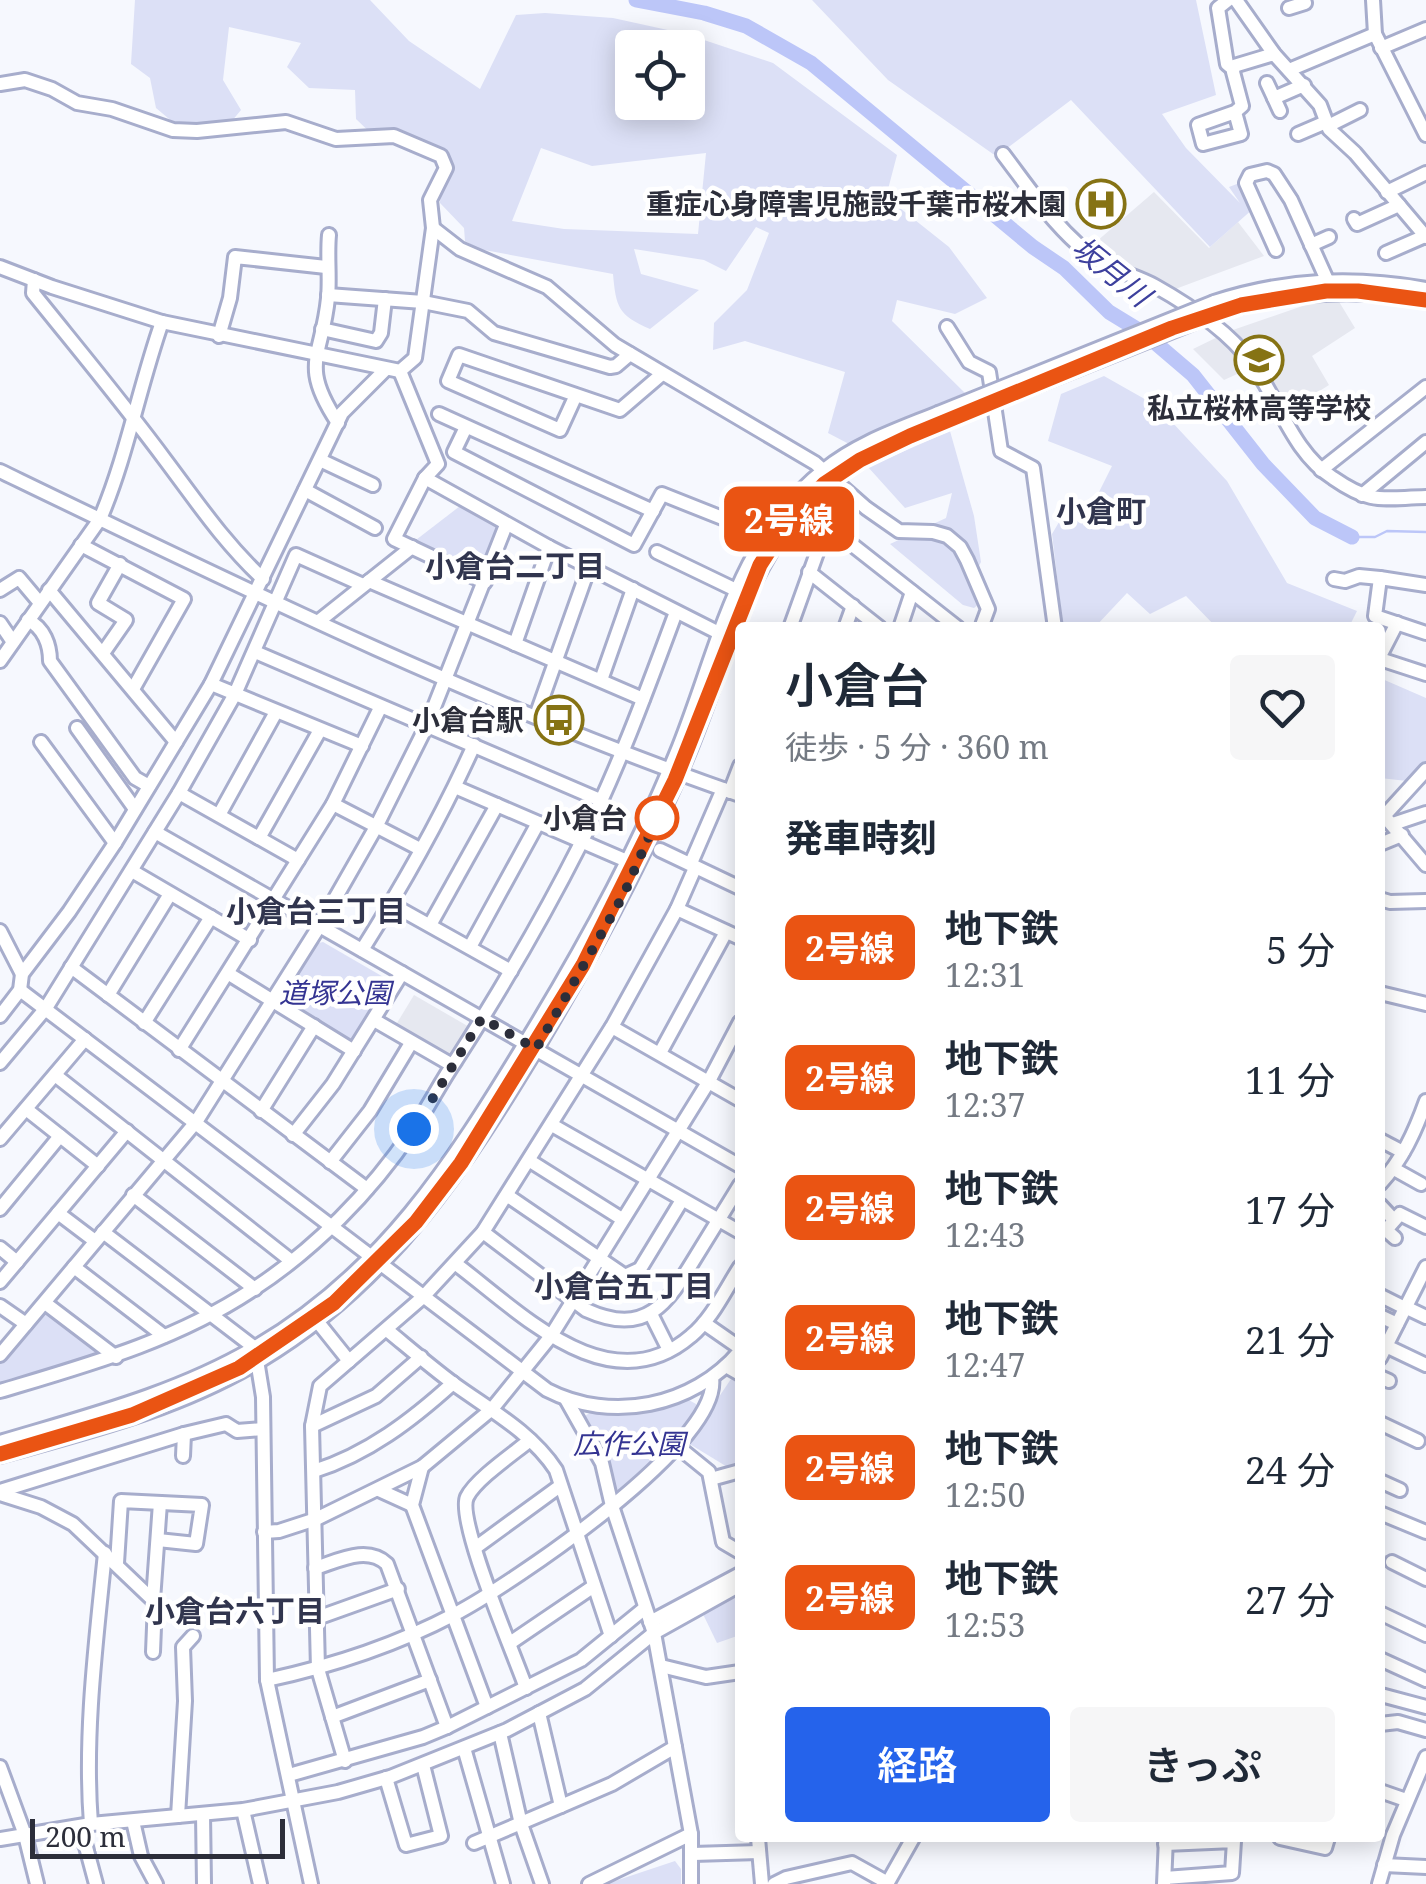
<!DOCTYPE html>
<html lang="ja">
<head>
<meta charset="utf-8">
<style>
	body { margin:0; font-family:"Noto Serif","Noto Sans JP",serif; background:#f6f6f7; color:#1f2937; height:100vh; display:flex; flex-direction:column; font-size:38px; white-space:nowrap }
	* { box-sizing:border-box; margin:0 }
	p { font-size:32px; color:#747a83 }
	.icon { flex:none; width:55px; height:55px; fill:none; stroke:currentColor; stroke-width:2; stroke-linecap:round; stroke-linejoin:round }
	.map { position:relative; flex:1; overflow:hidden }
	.sheet { position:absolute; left:735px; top:622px; width:650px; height:1220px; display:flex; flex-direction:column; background:#fff; border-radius:10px; box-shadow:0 5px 25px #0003 }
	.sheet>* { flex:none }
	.badge { padding:0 20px; border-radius:15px; font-size:35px; line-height:65px }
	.buttons { position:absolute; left:615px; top:30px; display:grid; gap:20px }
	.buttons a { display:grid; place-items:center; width:90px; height:90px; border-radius:10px; background:#fff; box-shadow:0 5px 25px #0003; font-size:50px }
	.scale { position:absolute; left:30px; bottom:25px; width:255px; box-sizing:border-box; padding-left:10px; border:5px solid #2c2e3a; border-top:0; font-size:28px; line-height:35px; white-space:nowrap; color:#2c2e3a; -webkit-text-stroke:8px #fff; paint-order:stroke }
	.you { position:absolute; width:50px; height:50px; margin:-25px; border:8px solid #fff; border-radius:50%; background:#1a73e8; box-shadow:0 0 0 15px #1a73e833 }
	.map>.badge { position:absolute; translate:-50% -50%; box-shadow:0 0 0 5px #fff }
	h2 { padding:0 50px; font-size:38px; line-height:90px }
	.round { display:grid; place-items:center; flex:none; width:105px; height:105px; border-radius:10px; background:#f6f6f7 }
	.overview { display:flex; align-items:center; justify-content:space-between; height:170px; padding:0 50px }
	h1 { font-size:48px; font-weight:600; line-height:75px }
	.cta { display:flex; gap:20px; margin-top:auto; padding:20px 50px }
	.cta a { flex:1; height:115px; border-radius:10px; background:#2563eb; color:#fff; font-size:40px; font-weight:600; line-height:115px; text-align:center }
	.cta a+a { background:#f6f6f7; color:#1f2937 }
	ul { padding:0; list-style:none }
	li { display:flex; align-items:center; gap:30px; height:130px; padding:0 50px }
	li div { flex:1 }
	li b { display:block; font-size:38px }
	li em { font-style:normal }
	li .badge { min-width:110px; font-weight:700; text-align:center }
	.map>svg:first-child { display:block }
</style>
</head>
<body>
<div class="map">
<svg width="1426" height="1884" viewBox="0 0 1426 1884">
	<rect width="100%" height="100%" fill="#f6f8fe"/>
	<g fill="#e6e8f0">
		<polygon points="1154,192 1209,248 1238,222 1264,256 1170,291 1113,265 1089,248"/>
		<polygon points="1338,300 1355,328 1312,356 1329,385 1285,413 1257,365 1224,380 1193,349 1230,331 1317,301"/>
		<polygon points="414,995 471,1028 453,1059 394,1028"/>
	</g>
	<g fill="#dce0f6" fill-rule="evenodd">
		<path d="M135 0H370L409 41 480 89 516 15 545 13 613 18 686 34 773 63 897 155 886 197 949 247 987 298 955 314 897 300 892 321 965 393 884 426 849 444 828 433 845 372 745 341 713 350 714 323 747 290 769 233 756 227 726 271 704 260 634 249 641 274 699 290 650 329C618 315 616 307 613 274L479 249 465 241 464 228 440 203 442 151 380 142 356 119 355 90 309 88 287 67 301 43 229 27 223 80 241 110 222 133 193 139 156 108 150 78 131 64ZM632 48H688V102H632ZM541 148 592 166 706 153 698 234 564 229 512 221Z"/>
		<polygon points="812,0 1196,0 1216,95 1162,114 1186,148 1240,203 1229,187 1242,182 1254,208 1210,247 1071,100 998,155 993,154 888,80"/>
		<polygon points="1104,376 1157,406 1227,481 1287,583 1357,611 1349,627 1216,627 1186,596 1150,614 1127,593 1095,627 1063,627 1052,534 1062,517 1098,494 1112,466 1048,441 1061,394"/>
		<polygon points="950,431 974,516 981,562 971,581 980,603 974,608 963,605 890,544 946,518 952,493 905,508 868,467"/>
		<polygon points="464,503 502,524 485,574 412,543"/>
		<polygon points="1380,678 1426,698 1426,767 1407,781 1380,778"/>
		<polygon points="323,942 392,982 356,1041 346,1043 279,1004 314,944"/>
		<polygon points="48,1310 104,1352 103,1357 0,1389 0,1361 43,1311"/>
		<polygon points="733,1376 740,1380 740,1466 729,1468 688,1443"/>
		<polygon points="687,1399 696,1404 695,1414 646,1469 620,1492 614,1490 585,1423 585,1416 591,1412 645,1413"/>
		<polygon points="740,1591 740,1635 717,1643 701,1610"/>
		<polygon points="675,1861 681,1869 681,1884 606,1884"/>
	</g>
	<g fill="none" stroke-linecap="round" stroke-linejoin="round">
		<polyline stroke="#bcc6f8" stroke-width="2.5" points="1352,537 1375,537 1387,531 1426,532"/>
		<polyline stroke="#bcc6f8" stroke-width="15" points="636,0 704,13 746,26 811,63 1033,247 1064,268 1109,312 1145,334 1193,375 1263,464 1315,518 1352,537"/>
		<g stroke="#a7adcc" stroke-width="18">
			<g id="minor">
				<polyline points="1228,0 1218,8 1227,64 1233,69"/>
				<polyline points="1236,0 1274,54 1320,105 1329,129 1355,153 1426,237"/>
				<polyline points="1373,0 1375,34 1426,135"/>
				<polyline points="1289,8 1305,3"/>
				<polyline points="1381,48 1426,29"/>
				<polyline points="1289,70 1375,34"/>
				<polyline points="1267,83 1274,98"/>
				<polyline points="0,84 25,80 52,89 77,103 112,109 173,130 197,131 286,122 336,139 394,136 441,156 446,168 430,200 433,228 415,358 400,371 162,322 52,287 0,267"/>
				<polyline points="1280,111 1274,98 1304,85"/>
				<polyline points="1235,112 1241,134 1203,144 1198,125 1235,112 1242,106 1233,72 1234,66 1274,54"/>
				<polyline points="1328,126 1360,110"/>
				<polyline points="1298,134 1326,122"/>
				<path d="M1003 154C1032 192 1059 234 1099 261 1117 272 1137 276 1155 286 1187 304 1228 331 1250 361 1279 399 1291 451 1333 478 1372 505 1382 498 1426 497"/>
				<polyline points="1387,192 1426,173"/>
				<polyline points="1354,219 1357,224 1399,205"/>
				<polyline points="433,228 460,249 547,287 615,345 815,463 866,508 899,531 933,532 947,536 960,547 967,560 988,609 981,628"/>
				<path d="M329 235C327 256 330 277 328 298 322 358 299 364 338 423"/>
				<polyline points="1311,245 1329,237"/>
				<polyline points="1276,250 1246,183 1250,175 1267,171 1274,174 1291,200 1327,280"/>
				<polyline points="1386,253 1425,236"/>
				<path d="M34 280 33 293C78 349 124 404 166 461 199 505 223 541 263 579"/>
				<polyline points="328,295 423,302 468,311 494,333 610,367 616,366 630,354"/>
				<path d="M1214 302C1285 279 1353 276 1426 289"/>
				<path d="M1218 313C1287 292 1355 287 1426 301"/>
				<polyline points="947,327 969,362 989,372 1001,451 1033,468 1055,628"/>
				<polyline points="322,329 376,341 381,333 385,299"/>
				<polyline points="219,336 230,298 235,257 326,267"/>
				<polyline points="400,371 438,464 425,478 394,539 485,582"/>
				<polyline points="576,395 560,430 448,381 459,355 620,410 662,374"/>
				<polyline points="439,414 653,511"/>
				<polyline points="466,427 454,452 634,545 662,494 765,535"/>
				<polyline points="320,460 373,485"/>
				<polyline points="1321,470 1426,387"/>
				<path d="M0 471C242 588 486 707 740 795"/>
				<polyline points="425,478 549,547 721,634"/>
				<polyline points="305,490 375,528"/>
				<polyline points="1362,495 1426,442"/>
				<polyline points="81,545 184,599 133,689"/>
				<polyline points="657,552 736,590"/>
				<polyline points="809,572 880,628"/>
				<polyline points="1334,579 1345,581 1359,576 1380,578"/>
				<polyline points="369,581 643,699"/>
				<polyline points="1426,585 1380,578 1375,616 1426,633"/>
				<polyline points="0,590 19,578 40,603"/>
				<polyline points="49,590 176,742"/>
				<path d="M28 620C44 628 50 645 50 661L135 778 149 786"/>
				<polyline points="319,621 412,547"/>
				<polyline points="0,623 13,642"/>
				<polyline points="790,628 827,525 958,628"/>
				<polyline points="845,628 853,606"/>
				<polyline points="900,628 912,592"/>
				<polyline points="515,644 549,547"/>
				<polyline points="255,652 600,800"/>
				<polyline points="103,653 126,620 98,603 120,564"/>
				<polyline points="1380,656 1397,623"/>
				<polyline points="1380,659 1426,674"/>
				<path d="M0 661 100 519C127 456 139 387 162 322"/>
				<polyline points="601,680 633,589"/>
				<polyline points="211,684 362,746"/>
				<polyline points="536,716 589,567"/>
				<polyline points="77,728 135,809"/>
				<polyline points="41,742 115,843"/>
				<polyline points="455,787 627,861"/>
				<polyline points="730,792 740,766"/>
				<polyline points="179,793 298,860"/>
				<polyline points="333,804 420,849"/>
				<polyline points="1380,811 1426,865"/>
				<polyline points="219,815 276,712"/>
				<polyline points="1385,815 1426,770"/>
				<polyline points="1393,824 1426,813"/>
				<polyline points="155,832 740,1166"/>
				<polyline points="259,838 320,730"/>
				<polyline points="1380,844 1402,835"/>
				<polyline points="660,850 740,888"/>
				<polyline points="691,863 723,789"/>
				<polyline points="132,871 250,940"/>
				<polyline points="1380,899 1390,902 1426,901"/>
				<polyline points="391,904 511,971"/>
				<polyline points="677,909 740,938"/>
				<polyline points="430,925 497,805"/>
				<polyline points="0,931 22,974"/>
				<polyline points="470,947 538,823"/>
				<path d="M362 950C403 885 442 816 474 745"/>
				<polyline points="71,967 367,1189"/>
				<polyline points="229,974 354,1051"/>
				<path d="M20 990 547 1390C611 1423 693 1407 740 1351"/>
				<polyline points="1380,993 1426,1004"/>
				<polyline points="108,995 170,894"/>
				<polyline points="0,1016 20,990 22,974 69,912 115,843 211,684 342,413 385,370"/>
				<polyline points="374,1020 452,1065"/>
				<polyline points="144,1023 211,917"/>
				<polyline points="612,1027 740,1100"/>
				<polyline points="179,1050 333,804 380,708"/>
				<polyline points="660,1053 726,932"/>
				<polyline points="0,1063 46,1008 179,793 235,694 296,555 363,585"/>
				<polyline points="55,1075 290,1260"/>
				<polyline points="26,1109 98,1166"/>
				<polyline points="261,1111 314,1026"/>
				<polyline points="552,1125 740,1232"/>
				<polyline points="293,1135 333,1084 402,973"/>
				<polyline points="0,1139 85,1039"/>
				<polyline points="1380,1140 1403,1152"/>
				<polyline points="530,1161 622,1219"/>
				<polyline points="330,1162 370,1111 411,1043"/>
				<polyline points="1394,1169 1421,1184"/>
				<path d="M1380 1184C1402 1160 1415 1132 1426 1101"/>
				<polyline points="133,1195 255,1289"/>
				<polyline points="508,1196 625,1276 640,1269 682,1200"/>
				<polyline points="1380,1205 1394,1220"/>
				<polyline points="0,1209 60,1136"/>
				<polyline points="58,1213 95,1241"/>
				<polyline points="103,1232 255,1348 263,1397 267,1680 311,1884"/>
				<path d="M483 1232 586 1310C646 1337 667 1304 695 1258 710 1234 725 1209 740 1185"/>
				<polyline points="1395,1238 1386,1230 1400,1214 1426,1227"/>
				<polyline points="0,1248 17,1262"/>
				<path d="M456 1264C520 1312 609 1406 691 1336 712 1319 725 1290 740 1267"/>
				<polyline points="74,1267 164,1336"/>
				<polyline points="0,1282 127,1131"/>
				<polyline points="1381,1296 1405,1308"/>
				<polyline points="45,1303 116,1357"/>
				<polyline points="0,1306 26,1324"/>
				<polyline points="1405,1307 1426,1317"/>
				<polyline points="651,1314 669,1350"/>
				<polyline points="1380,1316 1397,1324"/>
				<polyline points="317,1321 349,1361"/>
				<polyline points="704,1323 740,1348"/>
				<path d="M387 1330C409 1348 431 1367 454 1384 490 1410 531 1432 556 1470L611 1636"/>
				<polyline points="1386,1346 1426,1365"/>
				<polyline points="0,1355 196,1122 320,925 376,827 427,725 506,525"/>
				<polyline points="1380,1358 1426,1267"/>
				<polyline points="726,1366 740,1374"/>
				<polyline points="1380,1377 1389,1381"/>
				<path d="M0 1391C87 1365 175 1341 252 1290 314 1250 371 1192 412 1131 428 1108 440 1083 456 1060 501 990 543 918 581 843 618 769 647 690 676 612"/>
				<polyline points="566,1399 602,1463 612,1506 654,1633 691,1834 691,1884"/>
				<polyline points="1380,1423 1418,1441"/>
				<polyline points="312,1426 376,1396 421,1357"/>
				<path d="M0 1442C87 1416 175 1394 254 1348 382 1274 452 1164 526 1042 583 949 635 854 676 754 717 655 735 540 824 470 857 443 899 429 938 413"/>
				<polyline points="677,1446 709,1472 723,1542 740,1552"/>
				<path d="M0 1456C90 1431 180 1409 261 1360 391 1282 465 1167 541 1041 595 950 645 857 686 759 729 659 748 541 841 473 872 450 908 437 943 423"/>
				<polyline points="183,1456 184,1434"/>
				<polyline points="422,1467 412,1505 487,1707"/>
				<path d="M314 1471C368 1454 412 1420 453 1383"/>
				<polyline points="711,1479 740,1471"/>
				<polyline points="1380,1481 1400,1490"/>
				<polyline points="379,1490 412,1505"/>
				<polyline points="0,1491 184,1434 226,1424 237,1431 263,1429"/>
				<polyline points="0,1494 41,1507 73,1524 155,1602 153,1652"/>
				<polyline points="1380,1513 1426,1532"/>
				<polyline points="264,1532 279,1531 316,1519 422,1467 492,1409 551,1336 709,1081 740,1022"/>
				<polyline points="475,1548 560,1486"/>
				<polyline points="1392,1562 1426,1579"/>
				<polyline points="117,1563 121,1501 202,1505 196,1544 158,1540"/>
				<path d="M315 1568C338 1561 367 1545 387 1564L447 1727"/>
				<polyline points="153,1600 160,1503"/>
				<polyline points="1380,1613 1426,1635"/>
				<polyline points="317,1618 398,1589"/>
				<polyline points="650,1622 740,1574"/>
				<polyline points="510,1643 594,1586"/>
				<polyline points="1380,1659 1426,1680"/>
				<polyline points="661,1666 706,1677 740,1672"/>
				<path d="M267 1680C332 1666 396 1645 455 1614 510 1585 722 1443 712 1378"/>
				<path d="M526 1688C515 1656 456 1520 467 1497 476 1479 513 1454 530 1440"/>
				<polyline points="1381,1695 1426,1707"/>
				<polyline points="539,1713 561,1806 612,1784 675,1747"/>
				<polyline points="332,1717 430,1680"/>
				<polyline points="1380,1724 1398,1722 1426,1730"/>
				<polyline points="500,1733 521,1824 542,1884"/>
				<polyline points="464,1748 503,1884"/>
				<polyline points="345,1761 318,1669 312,1426 320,1386 423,1297 483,1232 613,1025 677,909 695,868"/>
				<polyline points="0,1767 25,1835 37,1884"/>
				<polyline points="289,1775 423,1737 447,1727 581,1660 645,1608"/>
				<polyline points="386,1778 406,1845 441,1836 423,1765"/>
				<polyline points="1380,1791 1406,1800"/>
				<polyline points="243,1810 260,1884"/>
				<polyline points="203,1814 204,1884"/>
				<polyline points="178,1816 185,1701 183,1647 193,1636"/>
				<polyline points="133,1821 141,1856 156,1884"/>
				<path d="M91 1824C84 1735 96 1642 105 1553"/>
				<polyline points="77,1827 86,1847 96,1884"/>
				<polyline points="758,1838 762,1884"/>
				<polyline points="1280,1838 1325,1848 1328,1838"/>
				<polyline points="0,1839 91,1824 243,1810 338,1792 390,1777 507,1730 585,1689 654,1633 740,1585"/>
				<polyline points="474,1843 561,1806"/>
				<polyline points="693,1854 759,1852"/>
				<polyline points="1384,1865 1426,1867"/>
				<polyline points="1165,1878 1232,1873 1234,1841 1165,1844"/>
				<polyline points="589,1884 691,1834"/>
				<polyline points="774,1884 786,1878 852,1863 888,1883"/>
				<polyline points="887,1884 913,1838"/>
				<polyline points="1164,1884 1166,1838"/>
				<polyline points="1379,1884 1393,1835 1426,1757"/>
			</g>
		</g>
		<use href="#minor" stroke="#fff" stroke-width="12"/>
		<g stroke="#6f717b" stroke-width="6">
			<path id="rail" d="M0 1454C83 1430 167 1410 242 1366 380 1287 453 1181 533 1048 585 963 631 876 673 785 696 734 714 681 735 628 749 591 763 554 787 522 803 501 823 483 845 468 903 431 973 410 1036 384 1111 354 1188 313 1268 298 1321 288 1373 289 1426 300"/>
		</g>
		<use href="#rail" stroke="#fff" stroke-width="2.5" stroke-dasharray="8" stroke-linecap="butt"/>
		<g stroke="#a7adcc" stroke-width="18" stroke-linecap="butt">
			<g id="minor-bridge">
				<polyline points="938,413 1214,302"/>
				<polyline points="943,423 1218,313"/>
			</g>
		</g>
		<use href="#minor-bridge" stroke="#fff" stroke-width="12"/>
	</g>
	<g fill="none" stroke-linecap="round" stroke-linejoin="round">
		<g stroke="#fff" stroke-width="22">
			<polyline id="line" points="0,1454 132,1415 239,1368 334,1303 416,1222 461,1163 583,965 675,780 760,565 790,518 824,484 860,460 910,436 1172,328 1241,305 1326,291 1358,291 1426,300"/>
		</g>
		<use href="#line" stroke="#ea5413" stroke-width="15"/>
		<polyline stroke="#2c2e3a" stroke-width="10" stroke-dasharray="0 18" points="414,1129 482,1018 536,1049 624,894 657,818"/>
	</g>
	<defs>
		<g id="hospital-ring" transform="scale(2.5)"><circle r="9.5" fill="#fff" stroke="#867314" stroke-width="1.5"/><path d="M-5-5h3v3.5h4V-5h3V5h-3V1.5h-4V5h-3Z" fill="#867314"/></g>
		<g id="school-ring" transform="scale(2.5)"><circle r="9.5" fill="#fff" stroke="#867314" stroke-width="1.5"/><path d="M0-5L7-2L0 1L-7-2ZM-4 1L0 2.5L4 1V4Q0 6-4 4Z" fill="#867314"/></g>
		<g id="bus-ring" transform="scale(2.5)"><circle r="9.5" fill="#fff" stroke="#867314" stroke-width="1.5"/><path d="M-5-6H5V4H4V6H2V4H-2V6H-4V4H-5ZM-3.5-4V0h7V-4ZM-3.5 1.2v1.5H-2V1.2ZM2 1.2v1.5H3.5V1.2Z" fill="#867314"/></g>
	</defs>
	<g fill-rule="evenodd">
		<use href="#hospital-ring" x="1101" y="204"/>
		<use href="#school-ring" x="1259" y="360"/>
		<use href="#bus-ring" x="559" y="720"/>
	</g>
	<circle fill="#fff" stroke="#ea5413" stroke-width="5" cx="657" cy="818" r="20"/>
	<g text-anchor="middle" stroke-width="9" stroke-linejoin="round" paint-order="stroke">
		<g font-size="28" font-weight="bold" fill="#2c2e3a" stroke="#fff" text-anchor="end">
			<text x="1066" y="214">重症心身障害児施設千葉市桜木園</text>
			<text x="1259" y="418" text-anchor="middle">私立桜林高等学校</text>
			<text x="524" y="730">小倉台駅</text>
		</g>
		<g font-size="28" font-weight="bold" fill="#2c2e3a" stroke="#fff" text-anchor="end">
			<text x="627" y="828">小倉台</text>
		</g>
		<g font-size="28" font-style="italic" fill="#343492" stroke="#fff">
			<text x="335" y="1003">道塚公園</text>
			<text x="629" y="1454">広作公園</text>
		</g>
		<g font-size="30" font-style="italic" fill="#3d409d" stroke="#fff">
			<text transform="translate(1111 272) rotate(39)" y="10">坂月川</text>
		</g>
		<g font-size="30" font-weight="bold" fill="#31354e" stroke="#fff">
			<text x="1101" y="522">小倉町</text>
			<text x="515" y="577">小倉台二丁目</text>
			<text x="316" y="922">小倉台三丁目</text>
			<text x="624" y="1297">小倉台五丁目</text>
			<text x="235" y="1622">小倉台六丁目</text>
		</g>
	</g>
</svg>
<div class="buttons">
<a><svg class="icon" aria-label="locate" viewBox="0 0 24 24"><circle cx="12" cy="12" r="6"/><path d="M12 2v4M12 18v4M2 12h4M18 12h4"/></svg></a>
</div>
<div class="scale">200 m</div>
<div class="you" style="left:414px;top:1129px"></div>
<b class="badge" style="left:789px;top:519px;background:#ea5413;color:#fff">2号線</b>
<section class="sheet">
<div class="overview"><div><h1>小倉台</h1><p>徒歩 · 5 分 · 360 m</p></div><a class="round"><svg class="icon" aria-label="heart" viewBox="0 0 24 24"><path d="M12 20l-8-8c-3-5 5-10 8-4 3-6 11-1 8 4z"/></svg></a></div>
<h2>発車時刻</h2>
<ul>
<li><span class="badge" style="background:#ea5413;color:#fff">2号線</span><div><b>地下鉄</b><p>12:31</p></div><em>5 分</em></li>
<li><span class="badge" style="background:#ea5413;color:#fff">2号線</span><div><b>地下鉄</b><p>12:37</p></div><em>11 分</em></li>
<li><span class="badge" style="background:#ea5413;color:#fff">2号線</span><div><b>地下鉄</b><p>12:43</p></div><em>17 分</em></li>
<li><span class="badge" style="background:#ea5413;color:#fff">2号線</span><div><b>地下鉄</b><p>12:47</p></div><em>21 分</em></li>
<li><span class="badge" style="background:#ea5413;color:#fff">2号線</span><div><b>地下鉄</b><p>12:50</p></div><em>24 分</em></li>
<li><span class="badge" style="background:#ea5413;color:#fff">2号線</span><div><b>地下鉄</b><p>12:53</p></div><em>27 分</em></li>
</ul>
<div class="cta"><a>経路</a><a>きっぷ</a></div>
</section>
</div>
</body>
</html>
